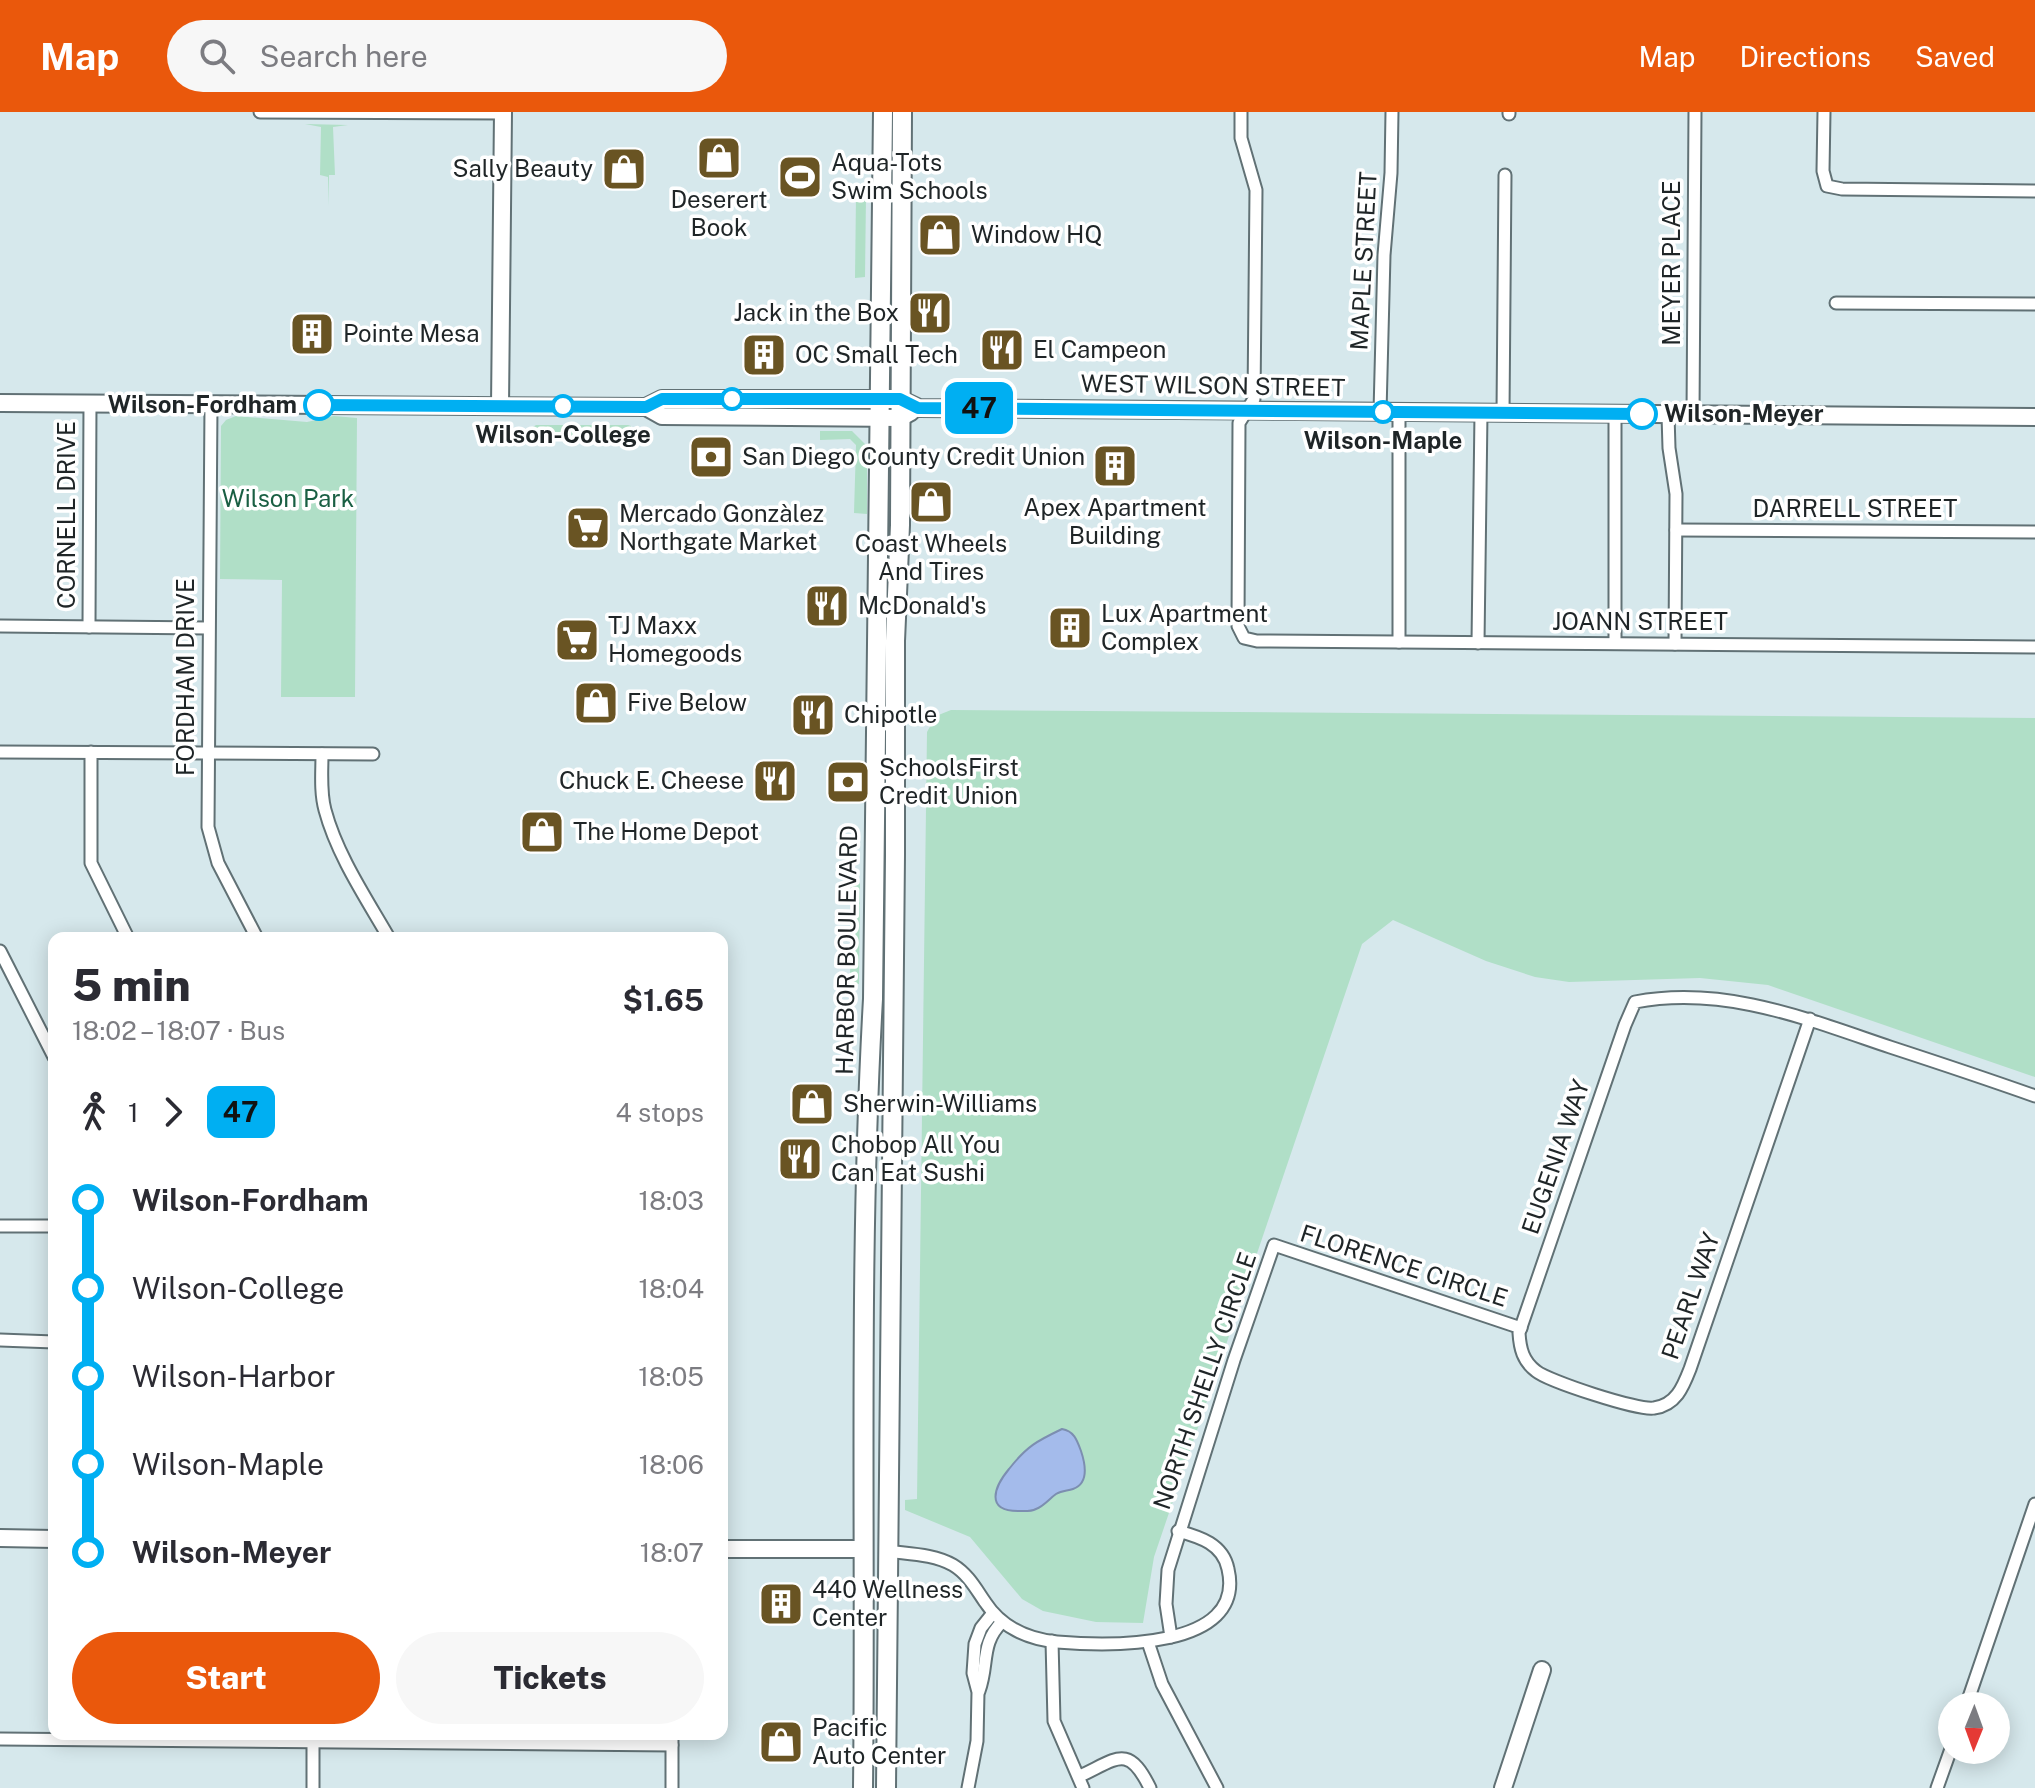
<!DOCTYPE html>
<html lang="en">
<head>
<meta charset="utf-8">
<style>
	body { margin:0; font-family:"Public Sans",sans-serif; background:#f7f7f7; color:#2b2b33; height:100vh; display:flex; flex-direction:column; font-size:30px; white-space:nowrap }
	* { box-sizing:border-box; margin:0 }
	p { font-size:26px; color:#7c7c81 }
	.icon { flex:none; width:44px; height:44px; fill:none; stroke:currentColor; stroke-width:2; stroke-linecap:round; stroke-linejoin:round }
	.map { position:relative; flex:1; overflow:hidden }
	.details { position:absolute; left:48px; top:820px; width:680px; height:808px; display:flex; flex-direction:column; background:#fff; border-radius:16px; box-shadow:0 4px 20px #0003 }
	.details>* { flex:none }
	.badge { padding:0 16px; border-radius:12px; font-size:28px; line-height:52px }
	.needle { width:52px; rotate:181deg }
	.tools { position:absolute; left:1938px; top:1580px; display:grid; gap:16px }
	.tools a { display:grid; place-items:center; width:72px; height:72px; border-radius:50%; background:#fff; box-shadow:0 4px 20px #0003; font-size:40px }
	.map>.badge { position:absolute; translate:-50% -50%; box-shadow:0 0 0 4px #fff }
	.legs { display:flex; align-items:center; gap:12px; height:88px; padding:0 24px; font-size:26px }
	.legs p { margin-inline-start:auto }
	.head { display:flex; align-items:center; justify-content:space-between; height:136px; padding:0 24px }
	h1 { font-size:44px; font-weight:800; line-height:60px }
	.button { display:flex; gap:16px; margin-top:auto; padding:16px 24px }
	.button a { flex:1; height:92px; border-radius:48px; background:#ea580c; color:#fff; font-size:32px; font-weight:800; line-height:92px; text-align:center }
	.button a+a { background:#f7f7f7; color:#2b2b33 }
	ul { padding:0 24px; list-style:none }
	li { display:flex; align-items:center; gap:28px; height:88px; font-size:30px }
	li i { display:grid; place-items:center; width:12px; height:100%; margin:0 10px; background:currentColor }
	li i::after { content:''; width:20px; height:20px; margin:-10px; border:6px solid; border-radius:50%; background:#fff }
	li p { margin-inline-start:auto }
	li:first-child i { background:linear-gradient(#0000 50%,currentColor 0) }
	li:last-child i { background:linear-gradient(currentColor 50%,#0000 0) }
	header { display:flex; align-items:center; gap:48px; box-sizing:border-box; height:112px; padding:0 40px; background:#ea580c; color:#fff }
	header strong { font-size:38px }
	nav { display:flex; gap:44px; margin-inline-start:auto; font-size:28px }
	.search { width:560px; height:72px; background:#f7f7f7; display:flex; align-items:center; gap:20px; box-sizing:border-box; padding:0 28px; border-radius:44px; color:#7c7c81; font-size:30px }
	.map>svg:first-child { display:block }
</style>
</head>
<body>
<header>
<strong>Map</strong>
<div class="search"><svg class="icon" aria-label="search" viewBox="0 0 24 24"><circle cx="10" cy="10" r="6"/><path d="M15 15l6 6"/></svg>Search here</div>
<nav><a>Map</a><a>Directions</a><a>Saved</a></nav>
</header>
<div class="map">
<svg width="2035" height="1676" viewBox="0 0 2035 1676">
	<rect width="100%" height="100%" fill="#d6e8ec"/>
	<g fill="#b0dfc7">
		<polygon points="305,12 348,13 333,15 335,63 329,63 329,94 328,65 320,63 321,15"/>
		<polygon points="856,84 866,84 865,165 855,166"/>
		<polygon points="236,304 307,310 334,304 357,306 355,585 281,585 282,468 220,467 221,314 226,308"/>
		<polygon points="536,313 628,313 631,314 631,321 527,325 527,319"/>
		<polygon points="820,319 852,319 867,334 867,402 854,401 856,333 850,327 820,328"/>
		<polygon points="951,598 2035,606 2035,965 1768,873 1700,866 1569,870 1535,865 1486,849 1393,808 1362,832 1154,1445 1143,1511 1096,1510 1043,1499 1022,1487 970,1425 905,1398 905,1388 917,1387 927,620 936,604"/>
		<polygon points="857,767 860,772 859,872 843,872 843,869 850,868 851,769"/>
	</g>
	<path fill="#a4bbeb" stroke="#7c8eb0" stroke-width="2" d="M1062 1317C1074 1319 1077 1328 1081 1339 1085 1351 1090 1371 1073 1377 1067 1379 1062 1378 1056 1382 1049 1387 1044 1394 1036 1397 1030 1400 1024 1399 1018 1399 985 1399 994 1375 1009 1357 1027 1334 1037 1329 1062 1317Z"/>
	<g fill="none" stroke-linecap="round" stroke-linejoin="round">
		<g stroke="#617175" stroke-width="15">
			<g id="street">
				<polyline points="260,0 503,1"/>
				<polyline points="1241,0 1241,26 1256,78 1254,287 1239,311 1238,514 1244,526 1257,529 2035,535"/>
				<polyline points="1824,0 1823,59 1827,74 1842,77 2035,79"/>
				<polyline points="1509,2 1509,0"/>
				<polyline points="1836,191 2035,192"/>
				<polyline points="211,292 208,715 218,751 257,826"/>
				<polyline points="1380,300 1384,143 1391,61 1392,0"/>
				<polyline points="1503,301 1505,63"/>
				<polyline points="1668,303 1669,336 1676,382 1675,532"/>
				<polyline points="1693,303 1695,0"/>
				<polyline points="1676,418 2035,420"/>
				<polyline points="0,514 208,516"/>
				<polyline points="89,515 90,291"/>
				<polyline points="1399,530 1399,300"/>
				<polyline points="1478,531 1481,301"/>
				<polyline points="1615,531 1615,302"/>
				<polyline points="0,640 373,642"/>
				<polyline points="91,640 91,751 128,826"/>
				<path d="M322 642C322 660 320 680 325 698 337 743 366 786 389 826"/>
				<polyline points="0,839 54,945"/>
				<path d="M1810 907 1690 1257C1683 1275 1676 1293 1654 1296 1639 1299 1548 1269 1536 1259 1523 1249 1520 1237 1519 1221L1625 913 1635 890C1724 873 1807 907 1890 935 1939 951 1987 967 2035 984"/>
				<polyline points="0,1114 54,1114"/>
				<polyline points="0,1228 54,1230"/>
				<path d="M887 1439C909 1442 934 1442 953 1453 968 1462 976 1477 985 1490 1002 1516 1027 1527 1057 1530 1106 1534 1247 1539 1228 1457 1223 1432 1200 1425 1178 1419"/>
				<polyline points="1171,1525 1166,1492 1168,1458 1234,1248 1274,1133 1521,1216"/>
				<polyline points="1052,1529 1054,1609 1083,1676"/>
				<polyline points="1148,1530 1162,1572 1217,1676"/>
				<path d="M979 1579C989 1552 980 1532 1002 1510"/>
				<polyline points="1966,1594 2035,1392"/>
				<polyline points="0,1627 672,1633"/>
				<path d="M1080 1664C1117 1647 1128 1631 1150 1676"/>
				<polyline points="313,1676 313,1622"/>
				<polyline points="672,1676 672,1622"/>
				<polyline points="968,1676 977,1629 978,1580 973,1561 975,1532 981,1516 993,1501"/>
				<polyline points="1937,1676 1952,1634"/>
			</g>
		</g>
		<g stroke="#617175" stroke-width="20">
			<g id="secondary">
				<polyline points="0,291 646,295 662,304 900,306 911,300"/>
				<polyline points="500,294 503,0"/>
				<polyline points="646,295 662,287 900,287 919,296 2035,305"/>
				<polyline points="0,1426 54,1427"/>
				<polyline points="722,1437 864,1437"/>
				<polyline points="1503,1676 1542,1558"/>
			</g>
		</g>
		<g stroke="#617175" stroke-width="22">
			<g id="primary">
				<path d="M863 1676C866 1413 858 1149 873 887L883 0"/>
				<polyline points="886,1676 895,743 895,529 900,413 902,0"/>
			</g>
		</g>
		<use href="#street" stroke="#fff" stroke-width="11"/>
		<use href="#secondary" stroke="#fff" stroke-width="16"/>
		<use href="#primary" stroke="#fff" stroke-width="18"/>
	</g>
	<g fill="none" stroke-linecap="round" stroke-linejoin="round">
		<g stroke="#fff" stroke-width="18">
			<polyline id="line-1" points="319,293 646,295 662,287 900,287 918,296 1642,302"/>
		</g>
		<use href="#line-1" stroke="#00aff2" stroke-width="12"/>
	</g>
	<defs>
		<g id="shop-square" transform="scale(2.3)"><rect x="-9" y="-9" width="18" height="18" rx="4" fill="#695423" stroke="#fff"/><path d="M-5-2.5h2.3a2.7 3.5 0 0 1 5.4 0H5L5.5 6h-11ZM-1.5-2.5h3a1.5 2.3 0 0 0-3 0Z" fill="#fff"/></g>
		<g id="stadium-square" transform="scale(2.3)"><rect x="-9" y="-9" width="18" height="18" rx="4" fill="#695423" stroke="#fff"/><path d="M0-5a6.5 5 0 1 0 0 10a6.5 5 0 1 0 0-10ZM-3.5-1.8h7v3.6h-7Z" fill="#fff"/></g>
		<g id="restaurant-square" transform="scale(2.3)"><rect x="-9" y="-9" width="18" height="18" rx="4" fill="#695423" stroke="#fff"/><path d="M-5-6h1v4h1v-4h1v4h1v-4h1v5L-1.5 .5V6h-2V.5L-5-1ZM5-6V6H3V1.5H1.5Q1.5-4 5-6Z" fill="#fff"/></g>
		<g id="building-square" transform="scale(2.3)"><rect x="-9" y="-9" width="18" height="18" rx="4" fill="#695423" stroke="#fff"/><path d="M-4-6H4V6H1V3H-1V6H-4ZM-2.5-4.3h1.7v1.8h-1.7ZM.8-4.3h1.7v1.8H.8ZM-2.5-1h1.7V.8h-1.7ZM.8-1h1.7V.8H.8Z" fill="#fff"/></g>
		<g id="bank-square" transform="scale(2.3)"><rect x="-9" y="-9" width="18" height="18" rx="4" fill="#695423" stroke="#fff"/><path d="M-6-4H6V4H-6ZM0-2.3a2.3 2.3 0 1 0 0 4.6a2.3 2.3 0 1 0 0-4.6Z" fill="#fff"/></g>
		<g id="supermarket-square" transform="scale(2.3)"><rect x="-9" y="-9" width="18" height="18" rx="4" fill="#695423" stroke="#fff"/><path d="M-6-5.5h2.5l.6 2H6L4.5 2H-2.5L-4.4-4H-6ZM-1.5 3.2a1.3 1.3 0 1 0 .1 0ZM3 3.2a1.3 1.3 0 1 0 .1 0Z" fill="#fff"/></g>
	</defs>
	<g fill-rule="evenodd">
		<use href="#shop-square" x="719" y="46"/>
		<use href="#shop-square" x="624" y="57"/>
		<use href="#stadium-square" x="800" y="65"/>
		<use href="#shop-square" x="940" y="123"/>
		<use href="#restaurant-square" x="930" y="201"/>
		<use href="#building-square" x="312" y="222"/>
		<use href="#restaurant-square" x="1002" y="238"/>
		<use href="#building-square" x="764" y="243"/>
		<use href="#bank-square" x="711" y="345"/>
		<use href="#building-square" x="1115" y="354"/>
		<use href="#shop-square" x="931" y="390"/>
		<use href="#supermarket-square" x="588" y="416"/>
		<use href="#restaurant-square" x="827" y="494"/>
		<use href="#building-square" x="1070" y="516"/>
		<use href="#supermarket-square" x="577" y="528"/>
		<use href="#shop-square" x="596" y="591"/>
		<use href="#restaurant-square" x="813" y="603"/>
		<use href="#restaurant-square" x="775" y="669"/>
		<use href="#bank-square" x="848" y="670"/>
		<use href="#shop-square" x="542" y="720"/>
		<use href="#shop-square" x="812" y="992"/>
		<use href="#restaurant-square" x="800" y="1047"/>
		<use href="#building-square" x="781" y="1492"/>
		<use href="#shop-square" x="781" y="1630"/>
	</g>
	<g fill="#fff" stroke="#00aff2" stroke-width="4">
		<circle cx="732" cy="287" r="10"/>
		<circle cx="319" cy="293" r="14"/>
		<circle cx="563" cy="294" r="10"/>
		<circle cx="1383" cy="300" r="10"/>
		<circle cx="1642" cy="302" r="14"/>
	</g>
	<g text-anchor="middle" stroke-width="7" stroke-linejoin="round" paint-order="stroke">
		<g font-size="24" fill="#1f2527" stroke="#fff" text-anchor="start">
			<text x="831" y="59">Aqua-Tots<tspan x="831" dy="28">Swim Schools</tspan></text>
			<text x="593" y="65" text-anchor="end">Sally Beauty</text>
			<text x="719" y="96" text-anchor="middle">Deserert<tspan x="719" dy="28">Book</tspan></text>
			<text x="971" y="131">Window HQ</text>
			<text x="899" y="209" text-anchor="end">Jack in the Box</text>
			<text x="343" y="230">Pointe Mesa</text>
			<text x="1033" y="246">El Campeon</text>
			<text x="795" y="251">OC Small Tech</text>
			<text x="742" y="353">San Diego County Credit Union</text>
			<text x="1115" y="404" text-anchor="middle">Apex Apartment<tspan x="1115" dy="28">Building</tspan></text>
			<text x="619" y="410">Mercado Gonzàlez<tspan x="619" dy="28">Northgate Market</tspan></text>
			<text x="931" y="440" text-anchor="middle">Coast Wheels<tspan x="931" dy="28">And Tires</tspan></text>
			<text x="858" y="502">McDonald's</text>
			<text x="1101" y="510">Lux Apartment<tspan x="1101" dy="28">Complex</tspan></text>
			<text x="608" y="522">TJ Maxx<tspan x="608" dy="28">Homegoods</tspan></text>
			<text x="627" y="599">Five Below</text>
			<text x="844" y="611">Chipotle</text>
			<text x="879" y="664">SchoolsFirst<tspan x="879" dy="28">Credit Union</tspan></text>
			<text x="744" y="677" text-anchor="end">Chuck E. Cheese</text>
			<text x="573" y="728">The Home Depot</text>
			<text x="843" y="1000">Sherwin-Williams</text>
			<text x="831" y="1041">Chobop All You<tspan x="831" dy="28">Can Eat Sushi</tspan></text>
			<text x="812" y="1486">440 Wellness<tspan x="812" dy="28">Center</tspan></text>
			<text x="812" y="1624">Pacific<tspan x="812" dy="28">Auto Center</tspan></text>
		</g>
		<g font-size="24" fill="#1f2527" stroke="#fff">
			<text transform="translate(1364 149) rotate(-87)" y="8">MAPLE STREET</text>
			<text transform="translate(1672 151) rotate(-90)" y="8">MEYER PLACE</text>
			<text transform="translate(1213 274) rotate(1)" y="8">WEST WILSON STREET</text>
			<text x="1855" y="405">DARRELL STREET</text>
			<text transform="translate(67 403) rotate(-90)" y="8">CORNELL DRIVE</text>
			<text x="1640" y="518">JOANN STREET</text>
			<text transform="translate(186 565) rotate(-90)" y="8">FORDHAM DRIVE</text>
			<text transform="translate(847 838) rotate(-89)" y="8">HARBOR BOULEVARD</text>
			<text transform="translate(1556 1045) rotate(-71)" y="8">EUGENIA WAY</text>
			<text transform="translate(1404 1154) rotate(18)" y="8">FLORENCE CIRCLE</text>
			<text transform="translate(1691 1184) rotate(-71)" y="8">PEARL WAY</text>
			<text transform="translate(1205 1269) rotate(-71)" y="8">NORTH SHELLY CIRCLE</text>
		</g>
		<g font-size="24" font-weight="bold" fill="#1f2527" stroke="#fff">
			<text x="297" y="301" text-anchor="end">Wilson-Fordham</text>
			<text x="1664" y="310" text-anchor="start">Wilson-Meyer</text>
			<text x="563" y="331">Wilson-College</text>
			<text x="1383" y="337">Wilson-Maple</text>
		</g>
		<g font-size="24" fill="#195f43" stroke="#fff">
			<text x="288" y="395">Wilson Park</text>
		</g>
	</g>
</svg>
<div class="tools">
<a><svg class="needle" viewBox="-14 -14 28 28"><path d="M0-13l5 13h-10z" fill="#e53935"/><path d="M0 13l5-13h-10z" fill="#7c7c81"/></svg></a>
</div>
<b class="badge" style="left:979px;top:296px;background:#00aff2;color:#111">47</b>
<section class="details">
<div class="head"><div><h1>5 min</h1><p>18:02 – 18:07 · Bus</p></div><b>$1.65</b></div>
<div class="legs"><svg class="icon" aria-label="walk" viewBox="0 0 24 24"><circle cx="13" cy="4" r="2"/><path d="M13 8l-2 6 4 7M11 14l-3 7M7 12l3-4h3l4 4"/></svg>1<svg class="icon" aria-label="forward" viewBox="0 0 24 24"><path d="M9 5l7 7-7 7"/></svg><b class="badge" style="background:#00aff2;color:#111">47</b><p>4 stops</p></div>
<ul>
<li><i style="color:#00aff2"></i><b>Wilson-Fordham</b><p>18:03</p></li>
<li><i style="color:#00aff2"></i><span>Wilson-College</span><p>18:04</p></li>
<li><i style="color:#00aff2"></i><span>Wilson-Harbor</span><p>18:05</p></li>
<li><i style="color:#00aff2"></i><span>Wilson-Maple</span><p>18:06</p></li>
<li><i style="color:#00aff2"></i><b>Wilson-Meyer</b><p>18:07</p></li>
</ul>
<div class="button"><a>Start</a><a>Tickets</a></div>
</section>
</div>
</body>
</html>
